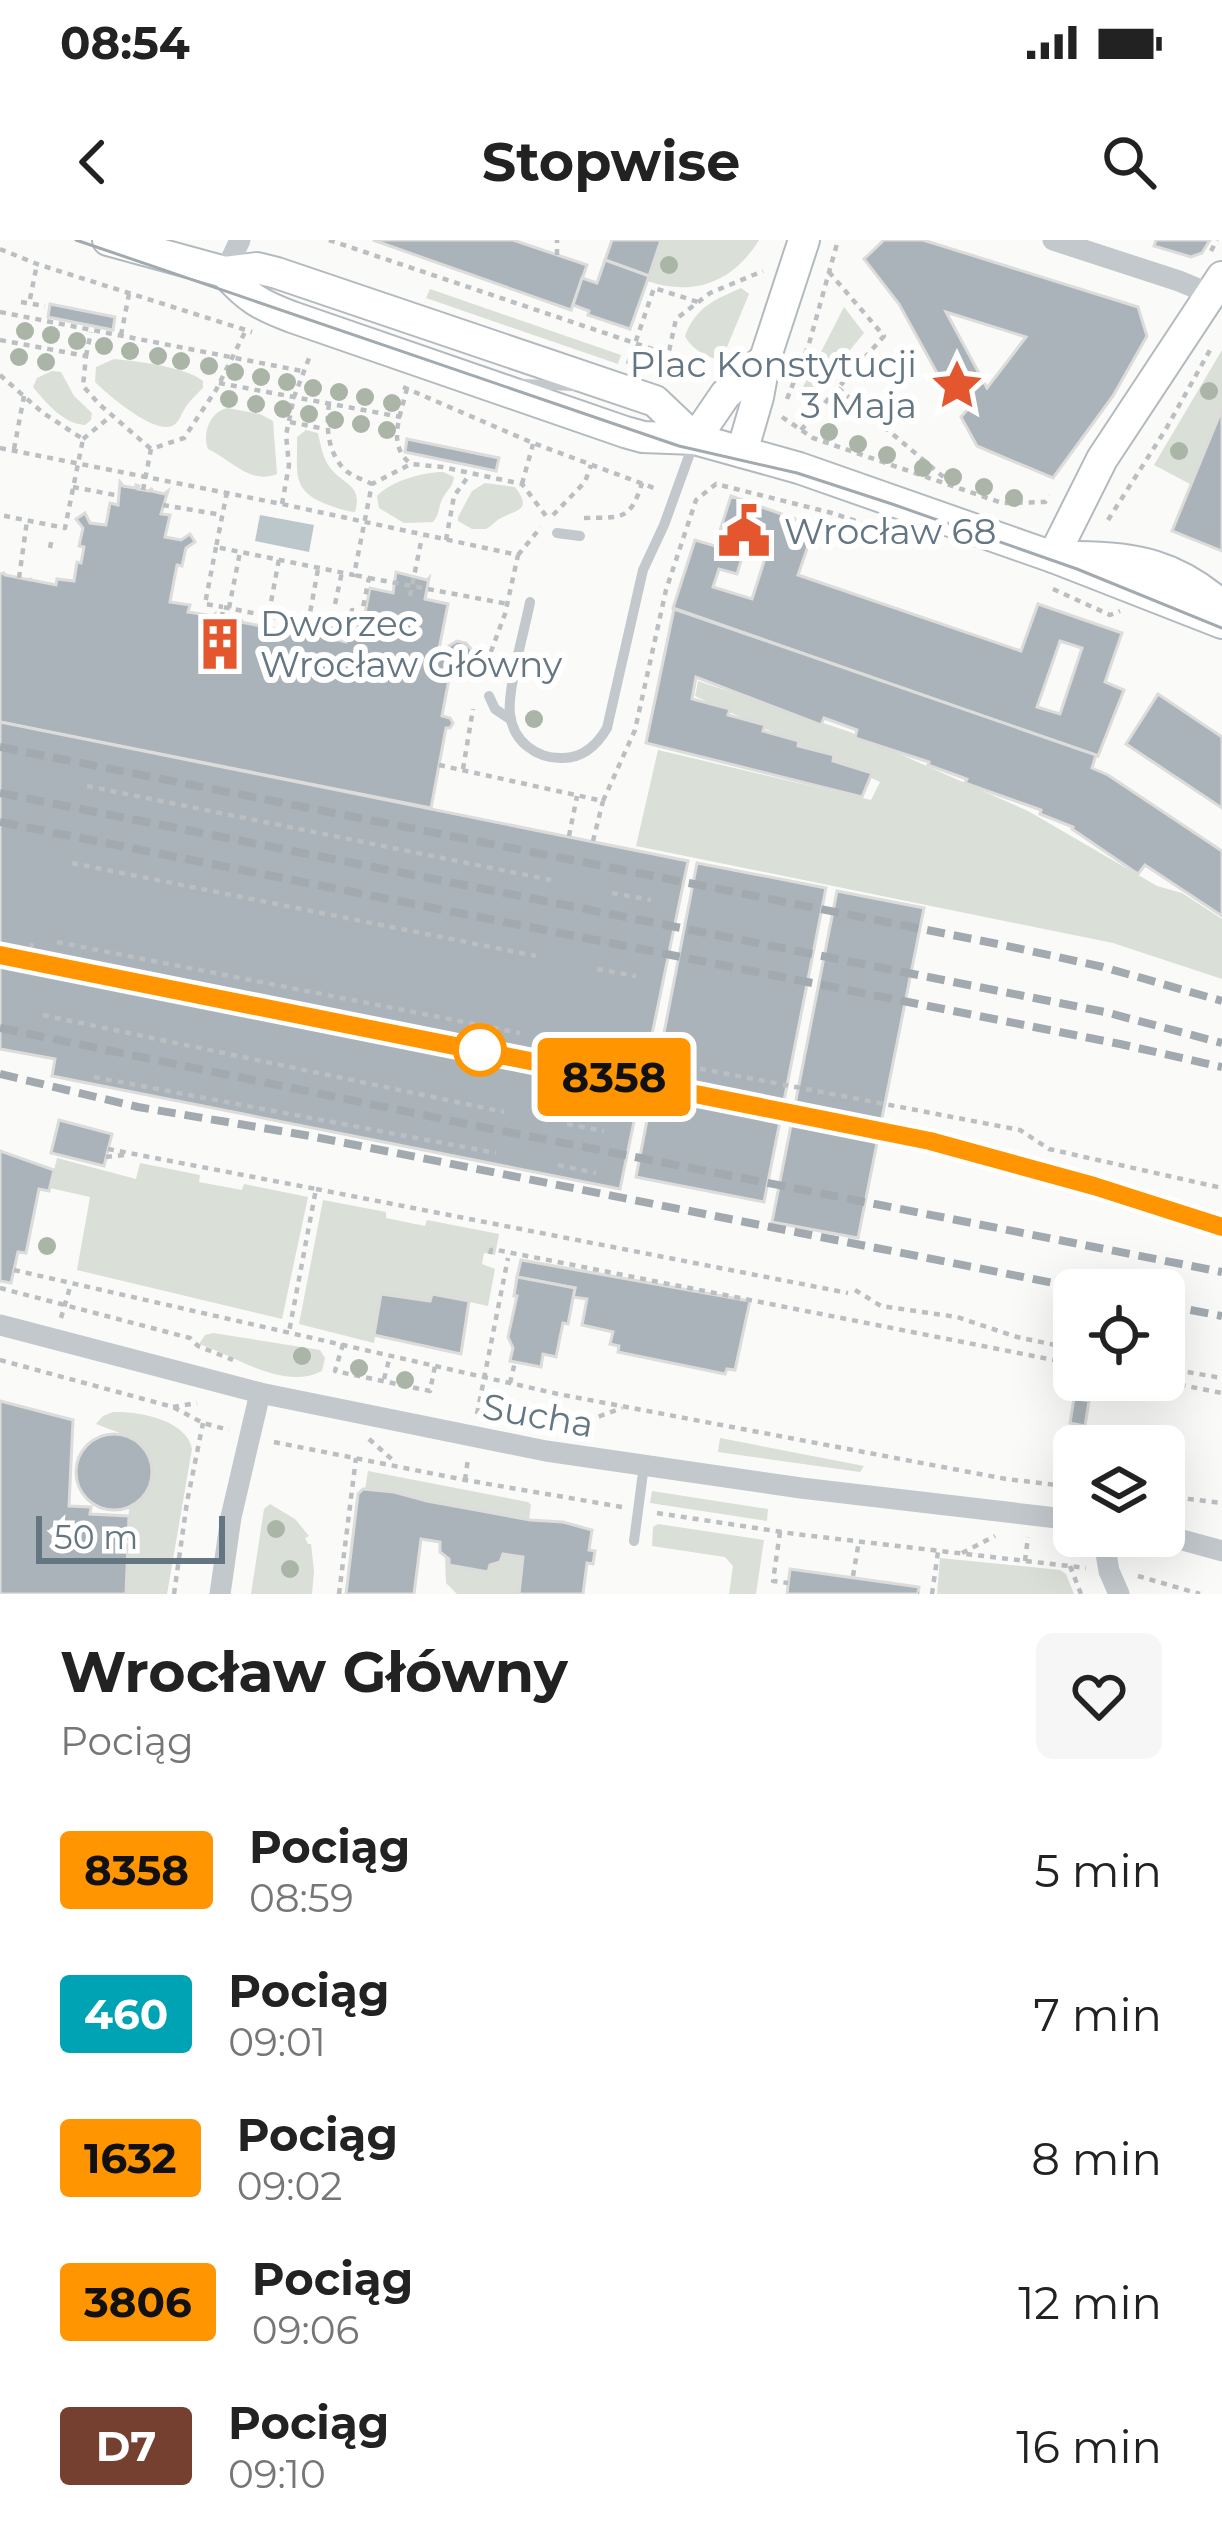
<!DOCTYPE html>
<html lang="pl">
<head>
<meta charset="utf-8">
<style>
	body { margin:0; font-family:Montserrat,sans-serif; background:#f6f6f6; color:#222; height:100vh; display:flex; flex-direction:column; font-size:45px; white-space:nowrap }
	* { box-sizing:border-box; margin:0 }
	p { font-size:39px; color:#767676 }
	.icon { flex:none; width:66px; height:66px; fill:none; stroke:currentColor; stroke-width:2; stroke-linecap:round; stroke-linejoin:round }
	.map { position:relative; height:1354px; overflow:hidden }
	.panel { display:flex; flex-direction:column; background:#fff; flex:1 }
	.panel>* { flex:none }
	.badge { padding:0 24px; border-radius:9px; font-size:42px; line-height:78px }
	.tools { position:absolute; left:1053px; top:1029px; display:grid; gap:24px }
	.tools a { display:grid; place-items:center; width:132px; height:132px; border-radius:18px; background:#fff; box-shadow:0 12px 48px #0002; font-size:60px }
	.scale { position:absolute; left:36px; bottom:30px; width:189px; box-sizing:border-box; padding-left:12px; border:6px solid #657683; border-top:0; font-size:33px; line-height:42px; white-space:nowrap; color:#657683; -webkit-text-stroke:9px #fff; paint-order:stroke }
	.map>.badge { position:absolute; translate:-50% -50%; box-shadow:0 0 0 6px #fff }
	.round { display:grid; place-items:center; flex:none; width:126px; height:126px; border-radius:18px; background:#f6f6f6 }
	.headline { display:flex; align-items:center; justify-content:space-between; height:204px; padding:0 60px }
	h1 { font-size:57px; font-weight:700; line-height:90px }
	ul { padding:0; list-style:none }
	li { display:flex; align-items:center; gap:36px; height:144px; padding:0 60px }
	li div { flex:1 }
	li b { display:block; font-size:45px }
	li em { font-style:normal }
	li .badge { min-width:132px; font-weight:700; text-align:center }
	.status { display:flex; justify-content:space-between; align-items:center; height:84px; padding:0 60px; background:#fff; direction:ltr }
	.status svg { height:33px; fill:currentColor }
	header { display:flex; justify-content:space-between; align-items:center; height:156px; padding:0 60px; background:#fff; font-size:54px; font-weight:700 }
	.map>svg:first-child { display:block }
</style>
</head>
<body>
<div class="status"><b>08:54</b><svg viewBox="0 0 49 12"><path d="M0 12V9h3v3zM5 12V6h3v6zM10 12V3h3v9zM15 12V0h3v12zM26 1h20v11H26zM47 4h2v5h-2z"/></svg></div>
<header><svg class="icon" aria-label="back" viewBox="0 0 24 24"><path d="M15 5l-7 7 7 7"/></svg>Stopwise<svg class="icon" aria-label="search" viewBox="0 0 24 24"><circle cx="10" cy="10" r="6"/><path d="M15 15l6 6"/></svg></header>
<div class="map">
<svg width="1222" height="1354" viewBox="0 0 1222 1354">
	<rect width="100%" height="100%" fill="#fafaf8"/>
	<g fill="#dadfd7">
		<path d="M661 0H759C733 42 694 57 647 41Z"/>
		<path d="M741 48 749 54 722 119C708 120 691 108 685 96 696 67 714 60 741 48Z"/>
		<polygon points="430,49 621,115 618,124 426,58"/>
		<polygon points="844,67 864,93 811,157 801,151"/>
		<polygon points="1222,110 1222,169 1192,245 1154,225"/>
		<path d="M114 119C137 121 186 127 203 141V148C196 155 189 161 184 170 180 176 179 183 172 186 154 194 108 155 95 142L96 127Z"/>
		<path d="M52 131 61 132 74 156 92 173 91 180 85 185C64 184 46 163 33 147L37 138Z"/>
		<path d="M227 168 260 174 273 181 277 234C250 245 232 220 208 209 202 194 210 172 227 168Z"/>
		<path d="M306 190 318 193C320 202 322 214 327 223 339 245 364 242 355 272 345 271 336 268 326 264 290 250 298 231 297 197Z"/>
		<path d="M443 232 454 237C453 248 445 251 441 262 438 270 439 275 433 282L404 283 379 268 377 256C391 241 423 232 443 232Z"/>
		<path d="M485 243 515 247C533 271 517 269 501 278 495 281 492 286 486 289H472L458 281V277L472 251Z"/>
		<polygon points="698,441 850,492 1028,571 1157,646 1182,653 1222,679 1222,739 1113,703 636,606 658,510 871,560 880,542 695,456"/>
		<polygon points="57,918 136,939 140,923 200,935 199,942 242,950 244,944 308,957 282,1079 77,1030 90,957 50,948"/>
		<polygon points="323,960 386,972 386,978 425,986 427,980 499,994 495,1015 484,1013 482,1024 495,1029 488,1066 433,1054 430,1061 382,1054 374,1103 299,1084"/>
		<path d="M213 1093 320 1110 325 1118 322 1131C283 1151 236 1116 199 1104L205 1095Z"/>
		<path d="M113 1172C139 1171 187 1180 192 1209L167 1354H126L129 1267C154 1252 161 1218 134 1200 123 1193 108 1189 96 1184L103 1176Z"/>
		<polygon points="720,1198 864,1226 860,1232 718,1212"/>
		<polygon points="368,1231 528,1262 531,1265 529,1280 427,1261 394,1252 365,1249"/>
		<polygon points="652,1251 768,1269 767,1281 650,1263"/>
		<polygon points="270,1264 295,1279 309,1296 305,1298 308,1304 311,1304 314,1331 312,1354 251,1354 264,1269"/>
		<polygon points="658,1284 764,1300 756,1354 729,1354 733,1326 725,1317 652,1306 653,1287"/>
		<polygon points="503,1314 523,1317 519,1354 457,1354 446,1343 445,1317 488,1332 490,1325 500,1322"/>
		<polygon points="940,1318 1060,1330 1066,1334 1074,1354 937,1354"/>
	</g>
	<polygon fill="#bbc7cb" points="260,275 314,285 309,312 255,301"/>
	<g fill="#aab3b9" stroke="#dcdcda" stroke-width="3" fill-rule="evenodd">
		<polygon points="373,0 513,0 587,25 571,70"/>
		<polygon points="612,0 661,0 649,36 605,20"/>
		<path d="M884 0H923L1138 67 1147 96 1113 156 1053 238 977 206 961 177 968 169 948 153 899 64 864 19ZM946 72 1026 97 987 148Z"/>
		<polygon points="1156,0 1210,0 1202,13 1191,17 1154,6"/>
		<polygon points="605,20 649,36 630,89 588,75 589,71 573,65 582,38 597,43"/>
		<polygon points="50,64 115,77 113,90 48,77"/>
		<polygon points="1222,169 1222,311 1172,291"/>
		<polygon points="407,199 499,218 496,231 405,212"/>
		<polygon points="120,242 123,246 136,248 136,245 139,246 138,249 149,251 152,248 151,251 164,254 168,251 161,274 170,275 165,297 181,300 190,294 195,302 186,308 182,326 177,325 170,362 190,365 188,372 213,376 215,374 215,377 239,382 242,379 241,382 266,387 266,384 267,387 292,392 292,389 293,392 318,397 318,395 346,402 347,396 360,398 370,348 393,353 396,332 427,340 429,338 425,359 448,364 438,414 447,415 449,406 457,401 466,403 472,410 470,419 462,425 452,423 442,476 450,478 453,483 450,488 446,488 431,568 0,482 0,334 4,333 5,335 30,340 30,338 31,340 56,345 57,339 74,341 77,322 81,323 84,307 79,306 83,288 76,279 85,273 90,283 106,285 110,263 118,265"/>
		<path d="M731 256 815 286 798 335 1021 411 1038 364 1122 393 1105 442 1124 450 1098 516 673 368 695 300 715 306ZM747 302 768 309 752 359 713 347 719 329 737 334ZM1060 401 1082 408 1060 474 1037 467Z"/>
		<polygon points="674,369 1096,515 1092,528 1108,535 1222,611 1222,676 1145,625 1138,634 1072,589 1073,587 1040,574 1041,570 965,543 967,539 928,525 929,522 855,498 857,490 824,478 821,485 696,437 692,459 730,469 728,475 765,485 763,491 799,501 798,506 834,515 833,521 872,533 862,557 646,503"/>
		<polygon points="1158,454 1222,497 1222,568 1126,504"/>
		<polygon points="0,482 688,621 620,949 52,836 55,819 0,809"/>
		<polygon points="697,623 826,648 764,962 636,937"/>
		<polygon points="837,651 924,668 858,998 772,982"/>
		<polygon points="59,880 112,894 104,926 51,913"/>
		<polygon points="0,911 54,930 49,951 39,949 26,1013 18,1012 11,1043 0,1041"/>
		<polygon points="521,1020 750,1061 735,1130 727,1129 725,1134 618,1112 619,1106 610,1104 613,1092 582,1085 587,1059 573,1057 575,1048 517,1037"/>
		<polygon points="517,1037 575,1048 568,1084 563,1083 556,1117 543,1114 541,1127 510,1121 513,1108 508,1097 517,1056 514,1056"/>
		<polygon points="381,1054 430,1061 432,1054 469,1061 461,1114 374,1095"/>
		<polygon points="1074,1158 1089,1161 1085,1186 1070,1183"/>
		<polygon points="0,1161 73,1180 69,1266 91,1267 90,1274 129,1276 126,1354 0,1354"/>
		<circle cx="114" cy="1232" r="38"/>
		<polygon points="363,1249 394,1252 427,1261 530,1280 563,1282 592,1290 589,1310 595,1311 593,1324 587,1323 583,1354 519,1354 523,1317 503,1314 500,1322 490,1325 488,1332 449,1325 449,1319 440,1312 440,1302 421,1299 414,1354 346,1354 358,1254"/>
		<polygon points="790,1329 919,1347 918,1354 787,1354"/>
	</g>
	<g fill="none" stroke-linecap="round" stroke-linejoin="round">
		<g stroke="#b3babf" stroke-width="34">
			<g id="secondary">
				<polyline points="108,0 225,32 257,28 277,33 655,161 695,199"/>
				<path d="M225 32C248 58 260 65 292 77L625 192 643 197 695 199 799 228 1053 317 1222 383"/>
				<polyline points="695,199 725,155 765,119"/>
				<polyline points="742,212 758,157 765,119 804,0"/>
				<polyline points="1053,317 1102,219 1222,37"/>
				<path d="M1077 317C1136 317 1177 326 1222 366"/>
			</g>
		</g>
		<g stroke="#bbbfc2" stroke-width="4.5" stroke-dasharray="6 6" stroke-linecap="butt">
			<polyline points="329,0 667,114"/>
			<polyline points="0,9 37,24 252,92"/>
			<polyline points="1211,11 1217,0"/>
			<polyline points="557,15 557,0"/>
			<polyline points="30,59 37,24"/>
			<polyline points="21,62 45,66"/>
			<polyline points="0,72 302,131"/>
			<polyline points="121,95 129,54"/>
			<polyline points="0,100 86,116 83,146 99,164 151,209"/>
			<polyline points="86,116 91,92"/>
			<polyline points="628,124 654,48 698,62"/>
			<polyline points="664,134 676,79 710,53 763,31"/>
			<polyline points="0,135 43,173 83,199 65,288 0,275"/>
			<polyline points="219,143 401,177"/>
			<polyline points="403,147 533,203 654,248"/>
			<path d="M407 148C401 175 386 205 411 224"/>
			<polyline points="838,148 953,245"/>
			<polyline points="787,159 809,104 838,0"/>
			<path d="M329 164C326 186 327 212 345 230 352 236 364 240 372 244"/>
			<polyline points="782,177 813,198 1002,263 1045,262 1050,256"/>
			<polyline points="290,182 325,189"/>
			<polyline points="801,190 884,96 829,32"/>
			<polyline points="83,199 111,176"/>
			<polyline points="0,208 282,264 518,315 505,374 480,441"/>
			<polyline points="14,209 24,156"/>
			<polyline points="522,244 533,204"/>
			<polyline points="73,247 120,256"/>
			<polyline points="143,250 151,209 184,198 216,150 246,90"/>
			<polyline points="227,252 216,307 354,335 372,244 411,224 442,227 522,244 549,280"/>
			<polyline points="282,264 289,225 286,195 294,157 311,113"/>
			<polyline points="163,265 222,275"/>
			<polyline points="553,275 585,242 591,225"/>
			<path d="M584 278C621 277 630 282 642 243"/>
			<polyline points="1108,280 1166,189 1210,110"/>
			<polyline points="446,300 454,256 470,234"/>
			<polyline points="216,307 205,364 223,367"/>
			<polyline points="50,308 52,298"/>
			<polyline points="518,315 541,287"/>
			<polyline points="19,338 27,281"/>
			<polyline points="369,338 508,364"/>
			<polyline points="1053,349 1110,375 1120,371"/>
			<polyline points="410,356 422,297"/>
			<polyline points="335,364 342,332"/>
			<polyline points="229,368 240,312"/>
			<polyline points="269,373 279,319"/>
			<polyline points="222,378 223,367 347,392 352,370 356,371 353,391 358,392 369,338 354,335"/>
			<polyline points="306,395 318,329"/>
			<polyline points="439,525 603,561 635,490 666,350 696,260 716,244 832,273 924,304"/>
			<polyline points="463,529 473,469"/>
			<polyline points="87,546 551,640"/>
			<polyline points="569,596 577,556"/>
			<polyline points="593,601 603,561"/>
			<polyline points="72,623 536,716"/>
			<polyline points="612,653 651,660"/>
			<polyline points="57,702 520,793"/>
			<polyline points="31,709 33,697"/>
			<polyline points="597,729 636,736"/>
			<polyline points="43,775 504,872"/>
			<polyline points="582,806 1020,890 1049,909 1222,948"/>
			<polyline points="94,837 496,913"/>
			<polyline points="567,884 604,891"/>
			<polyline points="108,909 316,949 289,1092"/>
			<polyline points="106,917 124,915"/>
			<polyline points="558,925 596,933"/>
			<polyline points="316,949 848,1053"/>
			<polyline points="490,1014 491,1010 497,1010 1074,1124"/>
			<polyline points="14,1030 558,1154 1006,1239 1074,1247"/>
			<polyline points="0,1048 190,1098 198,1106 233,1120"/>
			<polyline points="855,1050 881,1066 957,1077 1017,1097 1074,1109"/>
			<polyline points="61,1078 71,1044"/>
			<polyline points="343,1104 335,1131 430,1151 435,1126"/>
			<polyline points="0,1120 173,1167 203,1183 229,1190"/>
			<polyline points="1164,1128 1222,1138"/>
			<polyline points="384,1139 390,1116"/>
			<polyline points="1156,1140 1222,1153"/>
			<polyline points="510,1143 515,1122"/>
			<polyline points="173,1167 197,1163"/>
			<polyline points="477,1174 508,1018"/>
			<polyline points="565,1189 622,1168"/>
			<polyline points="369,1199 396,1223"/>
			<polyline points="274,1202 465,1240 622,1267"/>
			<polyline points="465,1240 468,1219"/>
			<polyline points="1164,1256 1222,1263"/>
			<polyline points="657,1273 795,1294 1086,1328"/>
			<polyline points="780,1292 773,1341 788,1343"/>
			<polyline points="962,1313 995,1296"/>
			<polyline points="1025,1321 1028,1297"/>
			<polyline points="1070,1326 1081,1354"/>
			<polyline points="853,1336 859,1301"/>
			<polyline points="1138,1336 1200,1354"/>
			<polyline points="174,1354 187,1262 203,1183"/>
			<polyline points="339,1354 356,1218"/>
			<polyline points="918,1354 919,1354"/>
			<polyline points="932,1354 938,1312"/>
		</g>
		<g stroke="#c3c8cc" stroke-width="10">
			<polyline points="522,144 575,146"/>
			<polyline points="557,293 580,296"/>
			<path d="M530 362C525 389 507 450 510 474 513 501 536 519 563 518 583 518 597 505 607 488L643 330 664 285 694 202"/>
			<polyline points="489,456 495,469 510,479"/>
			<polyline points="634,1301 644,1225"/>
		</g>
		<g stroke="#c3c8cc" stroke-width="21">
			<polyline points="1053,0 1179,41 1210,54"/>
			<polyline points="225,32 240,0"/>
			<polyline points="0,1085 260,1153 546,1211 801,1248 1074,1280"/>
			<polyline points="1164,1295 1222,1311"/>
			<polyline points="1103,1296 1109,1331 1119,1354"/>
			<polyline points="220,1354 231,1277 260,1153"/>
		</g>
		<use href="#secondary" stroke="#fff" stroke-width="30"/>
		<polyline stroke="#a2aab0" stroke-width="3" points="76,0 679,206 797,233 892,264 1077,329 1222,388"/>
		<g stroke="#a2aab0" stroke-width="8" stroke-dasharray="18 9" stroke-linecap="butt">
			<polyline points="0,507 1003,705 1103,727 1222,761"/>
			<polyline points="0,553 1105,772 1222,803"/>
			<polyline points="0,582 1120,804 1222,827"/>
			<polyline points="0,715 930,901 1093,946 1222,987"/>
			<polyline points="0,788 477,886 1222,1032"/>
			<polyline points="0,834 138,867 310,896 1089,1050"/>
			<polyline points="1164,1065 1222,1076"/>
		</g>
	</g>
	<g fill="#aab4a7">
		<circle cx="669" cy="25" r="9"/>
		<circle cx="25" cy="91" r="9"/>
		<circle cx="51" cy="95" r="9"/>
		<circle cx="77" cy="101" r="9"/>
		<circle cx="104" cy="106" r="9"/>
		<circle cx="130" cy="111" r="9"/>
		<circle cx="158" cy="116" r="9"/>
		<circle cx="19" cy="117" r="9"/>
		<circle cx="181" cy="121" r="9"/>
		<circle cx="46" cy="122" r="9"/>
		<circle cx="209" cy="126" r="9"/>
		<circle cx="235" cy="132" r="9"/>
		<circle cx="261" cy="137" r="9"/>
		<circle cx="287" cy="142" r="9"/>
		<circle cx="313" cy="148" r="9"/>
		<circle cx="1209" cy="151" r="9"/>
		<circle cx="339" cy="152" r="9"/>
		<circle cx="365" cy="157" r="9"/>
		<circle cx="229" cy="159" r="9"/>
		<circle cx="392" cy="163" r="9"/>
		<circle cx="256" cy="164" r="9"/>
		<circle cx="283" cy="169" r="9"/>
		<circle cx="309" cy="174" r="9"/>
		<circle cx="335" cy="180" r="9"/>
		<circle cx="361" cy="184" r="9"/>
		<circle cx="387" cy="190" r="9"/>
		<circle cx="829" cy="192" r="9"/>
		<circle cx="858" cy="204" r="9"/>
		<circle cx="1179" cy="211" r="9"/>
		<circle cx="887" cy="215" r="9"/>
		<circle cx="923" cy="228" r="9"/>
		<circle cx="953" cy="237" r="9"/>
		<circle cx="984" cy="247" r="9"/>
		<circle cx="1014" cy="258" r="9"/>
		<circle cx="534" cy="479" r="9"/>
		<circle cx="47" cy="1006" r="9"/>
		<circle cx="302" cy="1116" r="9"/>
		<circle cx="359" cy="1128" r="9"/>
		<circle cx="405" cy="1140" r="9"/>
		<circle cx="276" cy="1289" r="9"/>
		<circle cx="290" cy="1329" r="9"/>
	</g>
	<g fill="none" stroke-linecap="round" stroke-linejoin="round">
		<g stroke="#fff" stroke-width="27">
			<polyline id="line" points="0,715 930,901 1094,946 1222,987"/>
		</g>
		<use href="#line" stroke="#ff9500" stroke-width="18"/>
	</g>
	<defs>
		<g id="sight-bare" transform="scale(4.14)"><path d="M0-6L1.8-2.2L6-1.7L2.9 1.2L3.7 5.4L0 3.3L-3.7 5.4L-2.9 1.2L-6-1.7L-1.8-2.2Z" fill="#e4572e" stroke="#fff" stroke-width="2.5" paint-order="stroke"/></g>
		<g id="civic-bare" transform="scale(4.14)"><path d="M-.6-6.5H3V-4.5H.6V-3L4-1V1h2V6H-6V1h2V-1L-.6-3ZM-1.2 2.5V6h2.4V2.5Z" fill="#e4572e" stroke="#fff" stroke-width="2.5" paint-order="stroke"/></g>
		<g id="building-bare" transform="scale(4.14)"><path d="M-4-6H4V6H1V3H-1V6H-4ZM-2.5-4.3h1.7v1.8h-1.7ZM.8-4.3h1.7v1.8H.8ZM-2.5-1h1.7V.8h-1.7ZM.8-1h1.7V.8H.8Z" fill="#e4572e" stroke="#fff" stroke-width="2.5" paint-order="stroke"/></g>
	</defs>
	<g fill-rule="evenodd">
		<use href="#sight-bare" x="957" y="145"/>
		<use href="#civic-bare" x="744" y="291"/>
		<use href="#building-bare" x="220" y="404"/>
	</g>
	<circle fill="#fff" stroke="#ff9500" stroke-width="6" cx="480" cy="810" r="24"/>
	<g text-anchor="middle" stroke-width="12" stroke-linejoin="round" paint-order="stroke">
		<g font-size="36" fill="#657683" stroke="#fff" text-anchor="start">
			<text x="917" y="137" text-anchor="end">Plac Konstytucji<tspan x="917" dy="41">3 Maja</tspan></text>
			<text x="784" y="304">Wrocław 68</text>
			<text x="260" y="396">Dworzec<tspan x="260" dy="41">Wrocław Główny</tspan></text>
		</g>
		<g font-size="36" fill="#657683" stroke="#fff">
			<text transform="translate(538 1175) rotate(10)" y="13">Sucha</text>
		</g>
	</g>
</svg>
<div class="tools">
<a><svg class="icon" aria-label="locate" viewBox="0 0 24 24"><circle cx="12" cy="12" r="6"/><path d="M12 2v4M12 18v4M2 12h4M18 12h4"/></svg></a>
<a><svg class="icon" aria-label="layers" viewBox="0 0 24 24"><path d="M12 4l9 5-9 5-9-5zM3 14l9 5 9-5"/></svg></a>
</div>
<div class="scale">50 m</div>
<b class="badge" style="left:614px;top:837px;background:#ff9500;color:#111">8358</b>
</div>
<section class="panel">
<div class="headline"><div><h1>Wrocław Główny</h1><p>Pociąg</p></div><a class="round"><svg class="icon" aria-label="heart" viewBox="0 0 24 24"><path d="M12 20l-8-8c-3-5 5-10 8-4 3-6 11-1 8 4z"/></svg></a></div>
<ul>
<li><span class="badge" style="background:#ff9500;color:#111">8358</span><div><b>Pociąg</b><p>08:59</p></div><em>5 min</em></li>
<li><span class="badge" style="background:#00a3b4;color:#fff">460</span><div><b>Pociąg</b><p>09:01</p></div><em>7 min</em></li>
<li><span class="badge" style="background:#ff9500;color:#111">1632</span><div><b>Pociąg</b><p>09:02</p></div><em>8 min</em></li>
<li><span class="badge" style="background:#ff9500;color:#111">3806</span><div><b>Pociąg</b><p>09:06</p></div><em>12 min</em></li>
<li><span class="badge" style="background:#754030;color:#fff">D7</span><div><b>Pociąg</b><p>09:10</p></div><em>16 min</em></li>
</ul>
</section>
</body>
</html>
